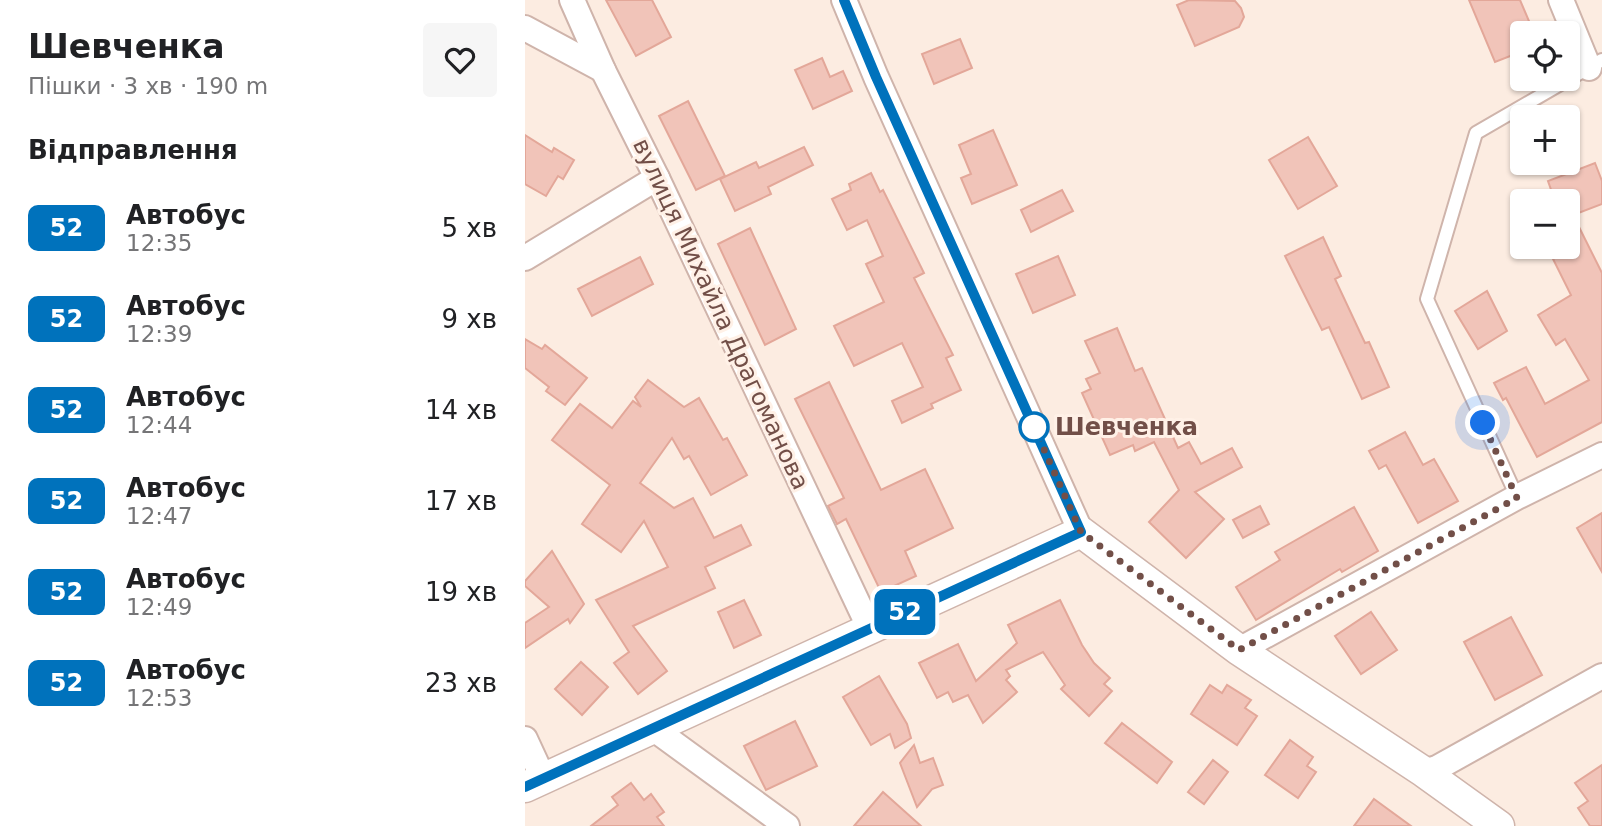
<!DOCTYPE html>
<html lang="uk">
<head>
<meta charset="utf-8">
<style>
	body { margin:0; font-family:"DejaVu Sans",sans-serif; background:#f6f6f6; color:#202124; height:100vh; display:flex; flex-direction:column; font-size:26px; white-space:nowrap }
	* { box-sizing:border-box; margin:0 }
	p { font-size:23px; color:#757577 }
	.icon { flex:none; width:38px; height:38px; fill:none; stroke:currentColor; stroke-width:2; stroke-linecap:round; stroke-linejoin:round }
	.map { position:relative; flex:1; overflow:hidden }
	.panel { display:flex; flex-direction:column; background:#fff; width:525px }
	.panel>* { flex:none }
	.badge { padding:0 14px; border-radius:10px; font-size:24px; line-height:46px }
	.tools { position:absolute; left:985px; top:21px; display:grid; gap:14px }
	.tools a { display:grid; place-items:center; width:70px; height:70px; border-radius:7px; background:#fff; box-shadow:0 2px 5px #0004; font-size:35px }
	.you { position:absolute; width:35px; height:35px; margin:-18px; border:5px solid #fff; border-radius:50%; background:#1a73e8; box-shadow:0 0 0 10px #1a73e833 }
	.map>.badge { position:absolute; translate:-50% -50%; box-shadow:0 0 0 4px #fff }
	h2 { padding:0 28px; font-size:26px; line-height:63px }
	.round { display:grid; place-items:center; flex:none; width:74px; height:74px; border-radius:7px; background:#f6f6f6 }
	.summary { display:flex; align-items:center; justify-content:space-between; height:119px; padding:0 28px }
	h1 { font-size:33px; font-weight:700; line-height:52px }
	ul { padding:0; list-style:none }
	li { display:flex; align-items:center; gap:21px; height:91px; padding:0 28px }
	li div { flex:1 }
	li b { display:block; font-size:26px }
	li em { font-style:normal }
	li .badge { min-width:77px; font-weight:700; text-align:center }
	main { display:flex; flex:1; min-height:0 }
	.map>svg:first-child { display:block }
</style>
</head>
<body>
<main>
<section class="panel">
<div class="summary"><div><h1>Шевченка</h1><p>Пішки · 3 хв · 190 m</p></div><a class="round"><svg class="icon" aria-label="heart" viewBox="0 0 24 24"><path d="M12 20l-8-8c-3-5 5-10 8-4 3-6 11-1 8 4z"/></svg></a></div>
<h2>Відправлення</h2>
<ul>
<li><span class="badge" style="background:#0072bc;color:#fff">52</span><div><b>Автобус</b><p>12:35</p></div><em>5 хв</em></li>
<li><span class="badge" style="background:#0072bc;color:#fff">52</span><div><b>Автобус</b><p>12:39</p></div><em>9 хв</em></li>
<li><span class="badge" style="background:#0072bc;color:#fff">52</span><div><b>Автобус</b><p>12:44</p></div><em>14 хв</em></li>
<li><span class="badge" style="background:#0072bc;color:#fff">52</span><div><b>Автобус</b><p>12:47</p></div><em>17 хв</em></li>
<li><span class="badge" style="background:#0072bc;color:#fff">52</span><div><b>Автобус</b><p>12:49</p></div><em>19 хв</em></li>
<li><span class="badge" style="background:#0072bc;color:#fff">52</span><div><b>Автобус</b><p>12:53</p></div><em>23 хв</em></li>
</ul>
</section>
<div class="map">
<svg width="1077" height="826" viewBox="0 0 1077 826">
	<rect width="100%" height="100%" fill="#fcece1"/>
	<g fill="#f1c4b9" stroke="#e3a799" stroke-width="2">
		<polygon points="81,0 127,0 146,37 111,56"/>
		<polygon points="664,0 710,1 716,8 719,17 714,27 670,46 652,5"/>
		<polygon points="944,0 995,0 1009,33 998,33 998,51 970,62"/>
		<polygon points="435,39 447,68 409,84 397,54"/>
		<polygon points="297,58 305,77 318,71 327,91 288,109 270,70"/>
		<polygon points="163,101 200,176 171,190 134,116"/>
		<polygon points="468,130 492,185 447,204 436,178 446,174 434,145"/>
		<polygon points="0,135 27,152 29,148 49,160 38,179 33,176 21,196 0,184"/>
		<polygon points="783,137 812,186 773,209 744,160"/>
		<polygon points="279,147 288,165 243,187 246,194 210,211 195,179 231,162 234,168"/>
		<polygon points="1070,163 1077,181 1077,204 1048,215 1077,273 1077,422 1012,457 981,398 978,400 969,383 1001,367 1020,404 1064,380 1040,339 1031,345 1013,315 1046,295 1028,259 1043,252 1043,201 1030,201 1023,181"/>
		<polygon points="346,173 355,192 358,190 399,273 389,278 428,355 421,358 436,390 406,404 408,408 377,423 367,401 398,387 377,343 329,366 309,326 359,302 341,264 358,256 342,220 322,230 307,199 326,190 324,184"/>
		<polygon points="537,190 548,211 506,232 496,210"/>
		<polygon points="225,228 271,329 240,345 193,244"/>
		<polygon points="798,237 816,276 810,279 840,343 844,342 864,387 837,399 804,327 797,330 760,256"/>
		<polygon points="533,256 550,295 508,313 491,274"/>
		<polygon points="115,257 128,284 67,316 53,289"/>
		<polygon points="962,291 982,331 953,349 930,311"/>
		<polygon points="592,328 610,371 617,368 653,448 664,442 676,464 707,448 717,467 670,492 699,519 661,558 624,522 654,490 629,442 610,451 608,445 585,455 557,393 566,389 561,379 575,373 560,341"/>
		<polygon points="0,339 17,349 20,345 62,378 40,405 21,391 24,387 0,368"/>
		<polygon points="123,380 159,407 174,398 198,440 202,438 222,475 186,495 164,456 159,459 147,438 115,483 149,508 168,498 189,538 216,525 226,545 180,567 190,588 108,626 142,671 113,694 89,663 104,652 71,600 143,567 119,521 96,552 57,524 85,485 27,440 55,404 87,428 108,401 116,407 110,397"/>
		<polygon points="304,382 356,490 400,469 428,528 380,551 391,576 356,592 321,519 312,524 303,506 319,498 270,399"/>
		<polygon points="880,432 898,465 909,459 933,501 893,523 861,465 854,469 844,451"/>
		<polygon points="735,506 744,524 718,538 708,520"/>
		<polygon points="829,507 853,551 817,572 815,569 731,620 711,587 755,560 750,552"/>
		<polygon points="1077,513 1077,572 1052,528"/>
		<polygon points="27,551 59,604 45,623 43,619 0,648 0,623 24,607 0,586 0,581"/>
		<polygon points="219,600 236,635 209,648 193,612"/>
		<polygon points="535,600 557,645 569,663 585,678 579,684 587,691 564,716 536,689 540,685 518,652 481,670 485,676 481,680 492,692 458,723 443,695 428,702 423,692 412,698 394,663 433,644 451,681 492,643 483,625"/>
		<polygon points="846,612 872,650 836,674 810,636"/>
		<polygon points="986,617 1017,675 970,700 939,642"/>
		<polygon points="56,662 83,687 57,715 30,689"/>
		<polygon points="354,676 382,724 386,738 370,748 365,734 346,745 318,697"/>
		<polygon points="685,685 697,693 702,685 726,700 720,708 732,716 712,745 666,714"/>
		<polygon points="270,721 292,766 241,790 219,746"/>
		<polygon points="597,723 647,762 632,783 580,743"/>
		<polygon points="765,740 788,757 782,766 791,772 773,798 740,775"/>
		<polygon points="389,745 395,763 408,758 418,785 407,789 392,807 375,763"/>
		<polygon points="688,760 703,772 679,804 663,792"/>
		<polygon points="1077,765 1077,826 1065,826 1053,808 1063,801 1050,783"/>
		<polygon points="106,783 119,800 126,794 139,812 132,817 139,826 66,826 93,805 87,797"/>
		<polygon points="358,792 396,826 329,826"/>
		<polygon points="849,799 886,826 829,826"/>
	</g>
	<g fill="none" stroke-linecap="round" stroke-linejoin="round">
		<g stroke="#cfb4ab" stroke-width="16">
			<polyline id="service" points="992,497 902,299 951,133 1077,60"/>
		</g>
		<g stroke="#cfb4ab" stroke-width="28">
			<g id="minor">
				<polyline points="47,0 78,70 132,178 345,629"/>
				<polyline points="319,0 351,77 556,532"/>
				<polyline points="1036,0 1064,68"/>
				<polyline points="0,28 78,70"/>
				<polyline points="0,258 132,178"/>
				<polyline points="714,650 992,497 1077,455"/>
				<polyline points="129,729 262,826"/>
				<polyline points="0,739 18,778"/>
				<polyline points="899,772 912,768 1077,676"/>
			</g>
		</g>
		<g stroke="#cfb4ab" stroke-width="33">
			<polyline id="tertiary" points="0,787 556,532 714,650 899,772 974,826"/>
		</g>
		<use href="#service" stroke="#fff" stroke-width="12"/>
		<use href="#minor" stroke="#fff" stroke-width="24"/>
		<use href="#tertiary" stroke="#fff" stroke-width="30"/>
	</g>
	<g fill="none" stroke-linecap="round" stroke-linejoin="round">
		<g stroke="#fff" stroke-width="16">
			<polyline id="line" points="0,787 556,532 351,77 319,0"/>
		</g>
		<use href="#line" stroke="#0072bc" stroke-width="10"/>
		<polyline stroke="#724f48" stroke-width="7" stroke-dasharray="0 12.6" points="509,427 556,532 714,650 992,498 958,423"/>
	</g>
	<circle fill="#fff" stroke="#0072bc" stroke-width="3.5" cx="509" cy="427" r="14"/>
	<g text-anchor="middle" stroke-width="6" stroke-linejoin="round" paint-order="stroke">
		<g font-size="24" fill="#724f48" stroke="#fff1e7">
			<text transform="translate(196 314) rotate(65)" y="8">вулиця Михайла Драгоманова</text>
		</g>
		<g font-size="24" font-weight="bold" fill="#724f48" stroke="#fff1e7" text-anchor="start">
			<text x="530" y="435">Шевченка</text>
		</g>
	</g>
</svg>
<div class="tools">
<a><svg class="icon" aria-label="locate" viewBox="0 0 24 24"><circle cx="12" cy="12" r="6"/><path d="M12 2v4M12 18v4M2 12h4M18 12h4"/></svg></a>
<a>+</a>
<a>−</a>
</div>
<div class="you" style="left:958px;top:423px"></div>
<b class="badge" style="left:380px;top:612px;background:#0072bc;color:#fff">52</b>
</div>
</main>
</body>
</html>
